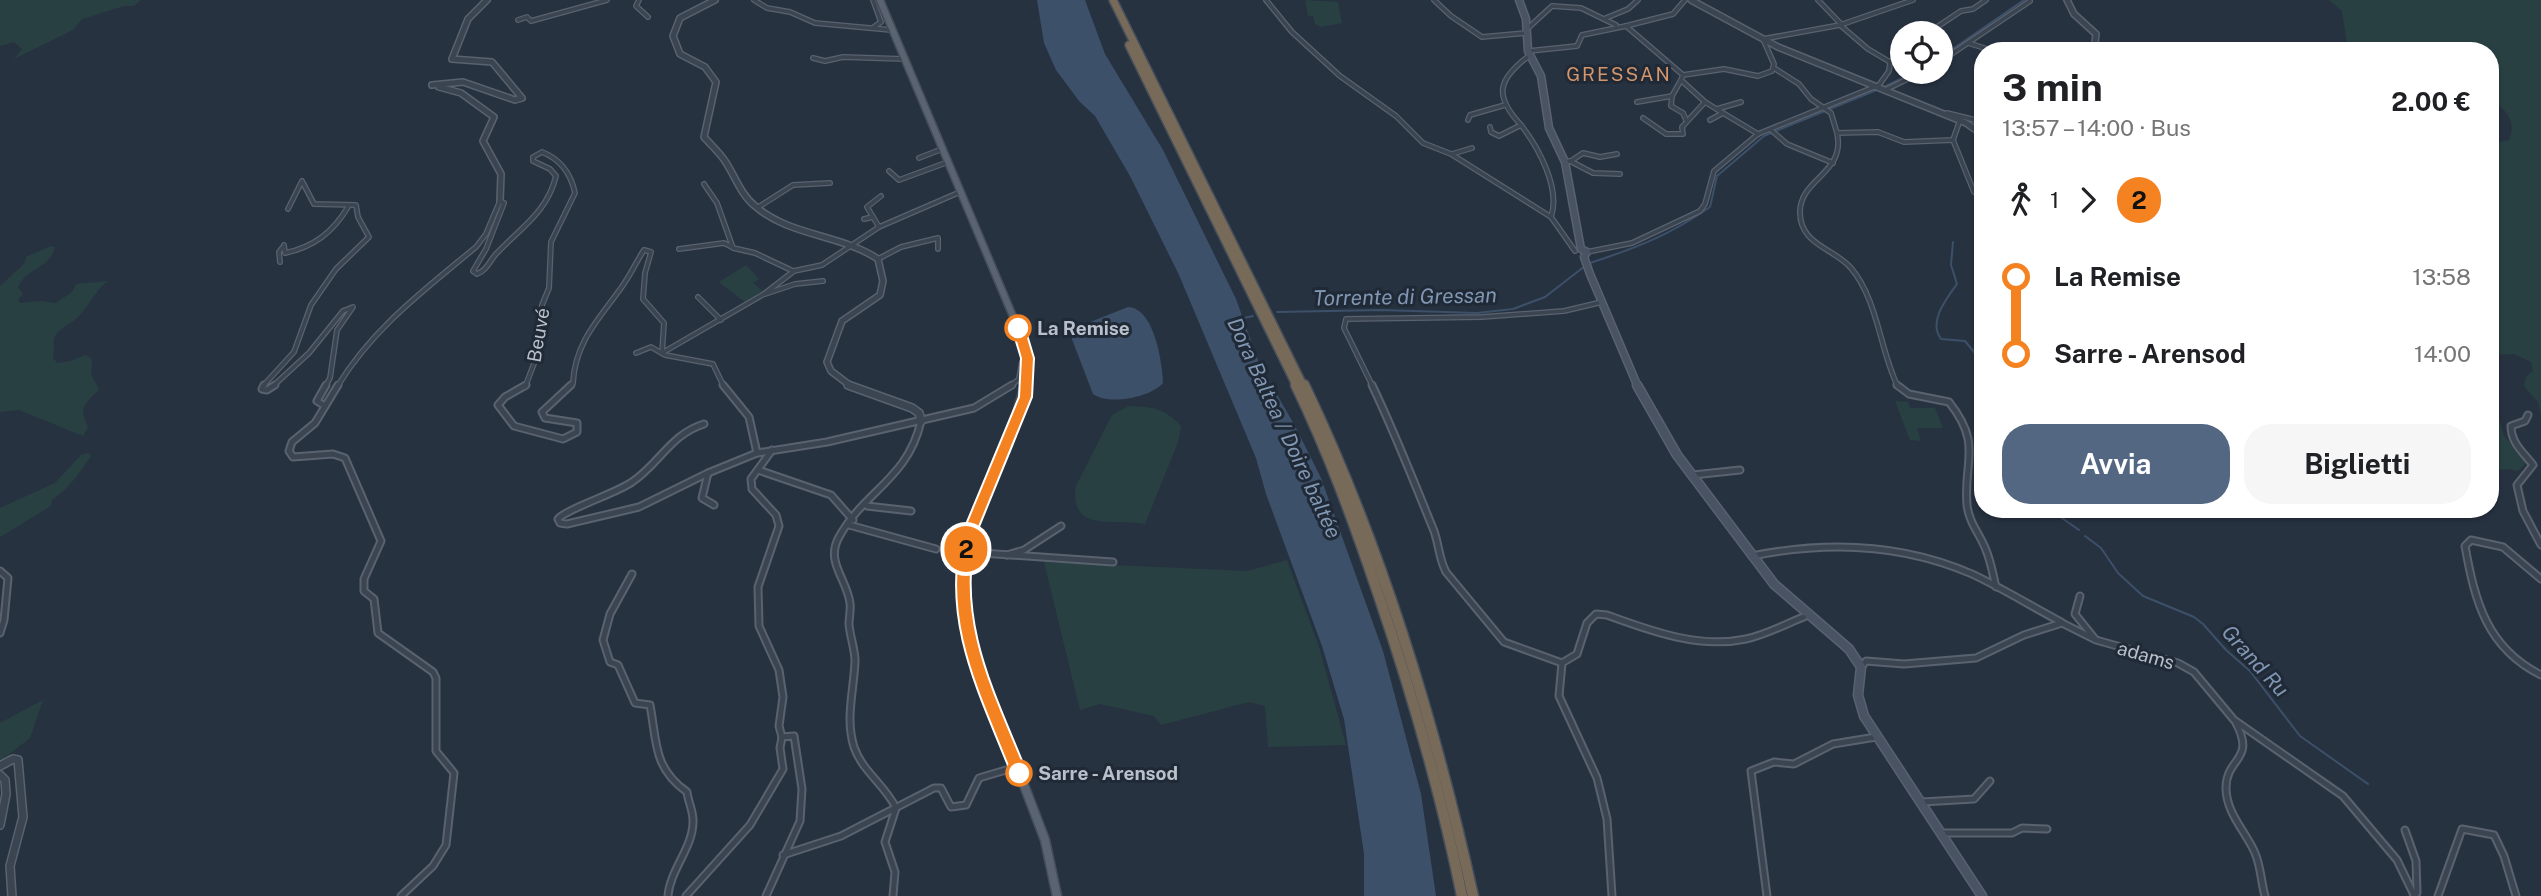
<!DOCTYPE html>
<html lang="it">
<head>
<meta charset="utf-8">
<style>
	body { margin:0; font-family:"Public Sans",sans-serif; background:#f6f6f6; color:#202124; height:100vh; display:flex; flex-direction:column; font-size:26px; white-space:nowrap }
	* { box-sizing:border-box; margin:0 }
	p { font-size:23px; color:#757577 }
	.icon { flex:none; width:38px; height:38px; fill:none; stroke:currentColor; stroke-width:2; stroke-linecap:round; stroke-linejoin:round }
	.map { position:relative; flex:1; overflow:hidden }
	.details { position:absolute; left:1974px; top:42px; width:525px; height:476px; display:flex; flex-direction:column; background:#fff; border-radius:28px; box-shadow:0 2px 5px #0004 }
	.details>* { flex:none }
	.badge { padding:0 14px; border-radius:23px; font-size:24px; line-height:46px }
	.controls { position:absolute; left:1890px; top:21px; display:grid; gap:14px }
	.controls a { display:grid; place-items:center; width:63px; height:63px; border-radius:50%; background:#fff; box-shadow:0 2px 5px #0004; font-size:35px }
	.map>.badge { position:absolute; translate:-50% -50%; box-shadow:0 0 0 4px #fff }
	.legs { display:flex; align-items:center; gap:10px; height:77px; padding:0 28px; font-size:23px }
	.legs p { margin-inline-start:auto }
	.headline { display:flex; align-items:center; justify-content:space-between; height:119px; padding:0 28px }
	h1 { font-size:38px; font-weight:700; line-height:52px }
	.primary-button { display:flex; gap:14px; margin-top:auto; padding:14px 28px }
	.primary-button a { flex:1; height:80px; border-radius:28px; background:#536682; color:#fff; font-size:28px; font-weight:700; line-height:80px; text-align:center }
	.primary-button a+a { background:#f6f6f6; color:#202124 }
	ul { padding:0 28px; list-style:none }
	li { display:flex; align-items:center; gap:24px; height:77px; font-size:26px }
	li i { display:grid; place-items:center; width:10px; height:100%; margin:0 9px; background:currentColor }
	li i::after { content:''; width:18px; height:18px; margin:-9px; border:5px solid; border-radius:50%; background:#fff }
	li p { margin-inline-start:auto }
	li:first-child i { background:linear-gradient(#0000 50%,currentColor 0) }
	li:last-child i { background:linear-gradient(currentColor 50%,#0000 0) }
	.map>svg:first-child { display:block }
</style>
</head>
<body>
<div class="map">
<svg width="2541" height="896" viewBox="0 0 2541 896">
	<rect width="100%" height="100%" fill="#273241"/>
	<g fill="#294042">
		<polygon points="0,0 141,0 134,6 124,6 82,19 73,30 14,59 22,49 14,42 0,46"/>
		<polygon points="1305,0 1338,2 1342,23 1321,27 1315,24 1313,16 1308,16"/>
		<path d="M2329 0H2541V414L2538 402 2524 386 2526 377 2533 371 2531 362 2514 354 2490 355V144L2509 140C2517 121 2507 110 2490 99V51H2352L2347 45 2342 11Z"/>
		<path d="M51 246 55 247C50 269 25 268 18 288L23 293 18 300 20 303 40 301 56 303 72 292 76 284 108 281C94 291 89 307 76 319 69 325 60 327 55 336 52 343 55 350 53 358L57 363 70 361 86 355 92 359 91 375 99 389C85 405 78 406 88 427L83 436 19 410 0 412V286L24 264 26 257Z"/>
		<polygon points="746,265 759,279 753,283 763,291 746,303 719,282"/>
		<polygon points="1895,401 1908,402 1910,408 1935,408 1943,428 1917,428 1921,441 1910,440"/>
		<polygon points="2490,403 2499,418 2504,436 2525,459 2525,464 2518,471 2509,469 2490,470"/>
		<path d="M1129 406C1154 407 1164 408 1181 426L1178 442 1145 524C1118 518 1068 534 1076 486L1112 415Z"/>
		<path d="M88 453 91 456C80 473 68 489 52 500L51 506 0 537V508L55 483 81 455Z"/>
		<polygon points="1287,560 1319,647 1346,745 1268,747 1265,706 1249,702 1161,725 1154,716 1100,704 1080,710 1044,562 1247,571"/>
		<polygon points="43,700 30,738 0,761 0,723"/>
	</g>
	<g fill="#3d5069">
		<polygon points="1037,0 1085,0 1105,54 1163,150 1236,299 1259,363 1295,426 1321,478 1383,651 1421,794 1436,896 1364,896 1364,854 1344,719 1322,646 1266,494 1256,458 1179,275 1130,176 1095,116 1079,101 1056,70 1044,43"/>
		<path d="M1128 307C1154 308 1162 361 1163 383 1151 397 1109 406 1093 394L1070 334 1075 328Z"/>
	</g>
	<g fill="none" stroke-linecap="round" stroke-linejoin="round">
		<g stroke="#3d5069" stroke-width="2">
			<polyline points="1941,57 2024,0"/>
			<polyline points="1884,87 1915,72"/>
			<path d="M1953 242 1951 265 1957 284C1946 299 1928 322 1941 339L1965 341 1983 363"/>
			<path d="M1590 263C1636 248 1670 235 1710 207L1717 176 1764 136 1879 89"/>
			<polyline points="1277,312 1381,310 1477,313 1513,309 1545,297 1585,266"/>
			<polyline points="1244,318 1253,316"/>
			<polyline points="2049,509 2079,530"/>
			<polyline points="2085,536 2101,548 2118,573 2143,596 2194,617 2203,624 2226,650 2250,671 2300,736 2368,784"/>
		</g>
		<g stroke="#59626e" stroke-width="6">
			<g id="minor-far1">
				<polyline points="639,0 636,6 648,17"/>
				<polyline points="754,0 767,8 790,12 815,23 891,30"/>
				<polyline points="873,0 881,22 874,27"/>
				<polyline points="1266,0 1292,32 1340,76 1396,116 1423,143 1451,154 1551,217 1575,251"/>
				<polyline points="1434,0 1451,16 1482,37 1527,33"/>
				<polyline points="1818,0 1841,24"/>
				<polyline points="1606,18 1628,9 1638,0"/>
				<polyline points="518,20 527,17 531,21 607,0"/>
				<polyline points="1840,25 1868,49 1890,62"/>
				<polyline points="1527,29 1552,6 1581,8 1616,25"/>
				<polyline points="1928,33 1961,11 1973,9 1986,0"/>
				<polyline points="1968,43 1994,51"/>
				<polyline points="1529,51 1577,46 1582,35 1626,26"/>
				<polyline points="813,58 825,61 843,57 904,59"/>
				<polyline points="1941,61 2030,1"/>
				<polyline points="1774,68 1799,84 1811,99 1831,113 1837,133"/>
				<polyline points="1683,75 1626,26 1673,14 1685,0"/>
				<polyline points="1681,80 1672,96 1671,106 1683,113 1686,120"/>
				<polyline points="1885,90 1922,72"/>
				<polyline points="1637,102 1672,96"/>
				<polyline points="1717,109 1741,102"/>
				<polyline points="1723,113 1705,102 1681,80 1683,75 1724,69 1758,76 1772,71 1774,64 1763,39 1840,25 1913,0"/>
				<polyline points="1947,113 1983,122"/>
				<polyline points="1643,118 1666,134 1683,134 1682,127 1705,102"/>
				<polyline points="1468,120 1470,115 1505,105"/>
				<polyline points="1710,120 1723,113 1758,134"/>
				<path d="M1521 125C1538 147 1561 188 1551 217"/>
				<path d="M1490 127 1491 132 1499 136 1521 125C1493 95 1498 79 1530 55"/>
				<polyline points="1771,130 1787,144 1833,163"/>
				<polyline points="1953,140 1960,120"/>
				<polyline points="1452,154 1472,148"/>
				<polyline points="919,158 942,149"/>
				<polyline points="1571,161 1583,153 1600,157 1617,154"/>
				<polyline points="1565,162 1570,161 1593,173 1620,174"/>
				<polyline points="889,171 899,180 948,162"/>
				<polyline points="704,184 717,203 733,248 755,253 793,271"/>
				<path d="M500 201 504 203 486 249 473 271 477 274C487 270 489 262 496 254 520 228 547 213 556 176L550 169 533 161V157L542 152C560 159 571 174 575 193L551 242 549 288 542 305 535 361 525 387"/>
				<polyline points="757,208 793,185 830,183"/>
				<polyline points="864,219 873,217"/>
				<polyline points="879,227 867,207 881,196"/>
				<path d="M284 245 285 253C314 247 333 232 348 207"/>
				<polyline points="679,249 724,243 732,247"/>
				<polyline points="1587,252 1632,243 1700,211 1705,204 1714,171 1758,134 1879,85 1889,71 1890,62 1902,52"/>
				<polyline points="878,259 901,247 938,238 938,249"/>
				<polyline points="280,262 279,252 282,248"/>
				<polyline points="765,294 795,284 823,281"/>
				<polyline points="698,297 721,320"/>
				<polyline points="636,353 651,347 665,355 713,364 724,387"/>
				<polyline points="262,387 294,352 311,305 336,269 369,237 358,217 356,205 314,204 302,181 288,209"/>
				<polyline points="272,387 309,353 343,311 353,307 337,330 330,378 325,387"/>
				<path d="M337 387C372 329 424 290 476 247L486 234 500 201"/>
				<path d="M569 387 573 383C575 342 599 319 621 288 630 276 636 262 644 250L651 252 645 273 643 299 664 323 662 353 764 294 794 271 822 265 879 227 960 192"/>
				<polyline points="1009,387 1019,379 1022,362 1027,359"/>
				<polyline points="1373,387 1344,328 1346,319 1482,317 1564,311 1602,302"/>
				<path d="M1898 387C1880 351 1878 300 1851 268 1834 248 1799 245 1800 211 1801 178 1846 173 1837 133L1878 132 1904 142 1953 140 1974 192 1983 196"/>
			</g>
		</g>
		<g stroke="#59626e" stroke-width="9">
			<g id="minor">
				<polyline points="264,385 262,389 267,390 275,385"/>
				<polyline points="338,385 315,423 292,442 289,451 293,457 333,454 345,458 381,541 364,579 364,591 374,599 378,633 433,672 436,678 436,751 454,773 446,845 433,866 401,896"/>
				<polyline points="526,385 505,397 498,405 514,426 563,439 577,432 577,423 545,418 542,412 571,385"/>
				<polyline points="723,385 749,417 757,453"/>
				<path d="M1372 385C1395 433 1414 482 1434 531 1439 545 1439 559 1446 572L1504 642 1562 663"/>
				<path d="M1897 385 1909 394 1949 402C1983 445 1963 461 1967 505 1969 523 1980 534 1986 550 1991 562 1993 575 1996 587"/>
				<polyline points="325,406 317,401 326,385"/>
				<path d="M2528 415 2525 421 2511 426C2511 443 2523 452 2533 465L2517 485 2523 511 2541 545"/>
				<path d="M704 424C671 434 659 464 632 482 617 493 566 509 558 519L560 523 567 524 639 507 708 473 757 453 827 442 974 408 1012 385"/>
				<polyline points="758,470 831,495 853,520"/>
				<polyline points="708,473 702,498 714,505"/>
				<polyline points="1693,475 1740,470"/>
				<polyline points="867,506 911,511"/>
				<polyline points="849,525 936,549"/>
				<polyline points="967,552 1113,562"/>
				<polyline points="1007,555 1024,550 1061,526"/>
				<path d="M1752 556C1826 541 1901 543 1972 574 2002 588 2031 606 2061 622"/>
				<polyline points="0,571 8,578 4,620 0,633"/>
				<path d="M632 574 610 614 603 640 610 662 618 665 635 703 650 705C657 742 653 768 687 792 688 801 693 811 693 820 694 847 670 869 668 896"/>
				<path d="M2541 579 2503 547 2471 540 2465 546C2475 602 2487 648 2541 675"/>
				<polyline points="2080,596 2075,614 2095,639"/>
				<polyline points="1862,666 1866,661 1904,664 1976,658 2024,635 2062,623 2096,640 2178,663 2194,672 2234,720 2343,796 2397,860 2414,895"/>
				<path d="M2236 723C2256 761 2226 757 2226 788 2226 813 2246 832 2255 853 2261 867 2261 882 2265 896"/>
				<polyline points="1922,802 1974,799 1990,781"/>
				<polyline points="2405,830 2416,861 2417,893 2414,896"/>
				<polyline points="1942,833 2012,833 2022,828 2047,829"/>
				<polyline points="783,855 841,836 934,788 941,788 951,807 966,805 979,778 1016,767"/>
				<polyline points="686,896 750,825 783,769 780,748 782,737"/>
				<polyline points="766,896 800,821 802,789 794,736 782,737 779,726 783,697 779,670 759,626 758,587 779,526 776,515 752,489 751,479 772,450"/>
				<path d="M893 896 895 872 885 842 896 808C885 785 862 771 854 747 845 718 854 690 855 661 855 649 850 637 849 624 849 617 851 610 850 603 847 579 825 562 839 537 864 491 908 479 921 421"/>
				<path d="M1612 896 1607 819 1597 778 1559 696 1562 663 1577 654 1587 623 1596 614 1607 615C1651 631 1699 649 1746 639 1768 634 1788 623 1808 615"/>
				<polyline points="1767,896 1751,771 1774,762 1794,764 1833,744 1876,737"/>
				<polyline points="2438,896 2462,829 2494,835 2504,856 2516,896"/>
			</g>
		</g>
		<g stroke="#59626e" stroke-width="8">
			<g id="tertiary-far1">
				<path d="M715 0 680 18 673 36 680 54 705 67 716 82 704 137C711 145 719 152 725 161 735 176 741 195 755 206 789 236 840 234 878 259L883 281 880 295 842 321 827 362 831 371 852 387"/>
				<polyline points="1691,0 1778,47 1966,123 1983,135"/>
				<polyline points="2067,0 2074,14 2096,34 2094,51"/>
				<polyline points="432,85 463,82 515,100 522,98 492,62 452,59 468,19 487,0"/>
				<polyline points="439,87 461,93 494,117 483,141 501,174 500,201"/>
			</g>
		</g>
		<g stroke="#59626e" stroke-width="10">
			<g id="tertiary">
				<polyline points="848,385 912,408 919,413 921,421"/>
				<polyline points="0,766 13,759 18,760 23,817 10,866 12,896"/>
				<polyline points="0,775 5,780 6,794 0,825"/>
			</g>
		</g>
		<g stroke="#59626e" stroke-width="9">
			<polyline id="secondary-far1" points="1519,0 1526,19 1528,51 1541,76 1549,128 1565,162 1581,249 1587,252 1584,257 1590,274 1638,387"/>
		</g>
		<g stroke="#59626e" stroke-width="11">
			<polyline id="secondary" points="1637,385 1677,455 1774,584 1849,649 1861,667 1858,695 1864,716 1982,896"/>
		</g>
		<g stroke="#454d5a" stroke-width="9">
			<polyline id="primary-far1" points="880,0 1025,345 1025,387"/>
		</g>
		<g stroke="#454d5a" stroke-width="11">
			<polyline id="primary" points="1025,385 1009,442 969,534 962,584 966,633 1045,840 1057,896"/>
		</g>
		<g stroke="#464f5b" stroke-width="10">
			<g id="motorway-far1">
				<polyline points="1113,0 1304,387"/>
				<polyline points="1129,45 1297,387"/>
			</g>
		</g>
		<g stroke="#464f5b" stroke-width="13">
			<g id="motorway">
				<path d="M1296 385C1329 453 1354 522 1378 593 1412 693 1441 793 1462 896"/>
				<path d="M1304 385C1382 548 1434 720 1473 896"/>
			</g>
		</g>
		<use href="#minor-far1" stroke="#3b4451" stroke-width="3.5"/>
		<use href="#minor" stroke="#3b4451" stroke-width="5"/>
		<use href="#tertiary-far1" stroke="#3b4451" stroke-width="5"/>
		<use href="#tertiary" stroke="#3b4451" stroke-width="7"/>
		<use href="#secondary-far1" stroke="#495364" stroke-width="6"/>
		<use href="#secondary" stroke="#495364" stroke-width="8"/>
		<use href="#primary-far1" stroke="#596371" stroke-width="6"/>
		<use href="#primary" stroke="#596371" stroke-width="8"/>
		<use href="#motorway-far1" stroke="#776a58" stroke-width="7"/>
		<use href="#motorway" stroke="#776a58" stroke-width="10"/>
	</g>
	<path fill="#f58220" stroke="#fff" stroke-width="2" d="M1018 323 1025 328 1034 358 1032 397 976 534C956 623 995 693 1027 773L1024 778 1019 780 1013 778 1011 773C979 692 941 622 962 534L1019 397 1021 358 1012 328Z"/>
	<g fill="#fff" stroke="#f58220" stroke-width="3.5">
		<circle cx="1018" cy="328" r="12"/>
		<circle cx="1019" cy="773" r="12"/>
	</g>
	<g text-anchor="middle" stroke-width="6" stroke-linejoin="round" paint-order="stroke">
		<g font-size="19" letter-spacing="2" fill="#d4966a" stroke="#202936">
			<text x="1619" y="81">GRESSAN</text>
		</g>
		<g font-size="19" font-weight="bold" fill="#b8c0cb" stroke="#202936" text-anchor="start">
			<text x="1037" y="335">La Remise</text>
			<text x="1038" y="780">Sarre - Arensod</text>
		</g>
		<g font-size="19" fill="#b8c0cb" stroke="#202936">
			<text transform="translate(538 335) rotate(-80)" y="7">Beuvé</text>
			<text transform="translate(2146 655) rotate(16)" y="7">adams</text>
		</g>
		<g font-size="21" font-style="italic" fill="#8096b2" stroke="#202936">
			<text transform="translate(1405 297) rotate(-1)" y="7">Torrente di Gressan</text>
			<text transform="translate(1284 428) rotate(65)" y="7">Dora Baltea / Doire baltée</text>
			<text transform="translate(2255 661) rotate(48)" y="7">Grand Ru</text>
		</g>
	</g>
</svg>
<div class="controls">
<a><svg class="icon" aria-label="locate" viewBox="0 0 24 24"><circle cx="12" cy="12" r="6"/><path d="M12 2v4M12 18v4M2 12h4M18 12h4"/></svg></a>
</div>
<b class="badge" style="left:966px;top:549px;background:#f58220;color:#111">2</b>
<section class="details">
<div class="headline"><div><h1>3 min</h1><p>13:57 – 14:00 · Bus</p></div><b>2.00 €</b></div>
<div class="legs"><svg class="icon" aria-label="walk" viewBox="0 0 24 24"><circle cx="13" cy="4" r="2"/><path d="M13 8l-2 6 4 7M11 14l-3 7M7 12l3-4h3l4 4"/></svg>1<svg class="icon" aria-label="forward" viewBox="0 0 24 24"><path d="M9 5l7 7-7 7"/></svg><b class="badge" style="background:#f58220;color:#111">2</b></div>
<ul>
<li><i style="color:#f58220"></i><b>La Remise</b><p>13:58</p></li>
<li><i style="color:#f58220"></i><b>Sarre - Arensod</b><p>14:00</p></li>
</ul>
<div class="primary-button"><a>Avvia</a><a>Biglietti</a></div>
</section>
</div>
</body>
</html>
